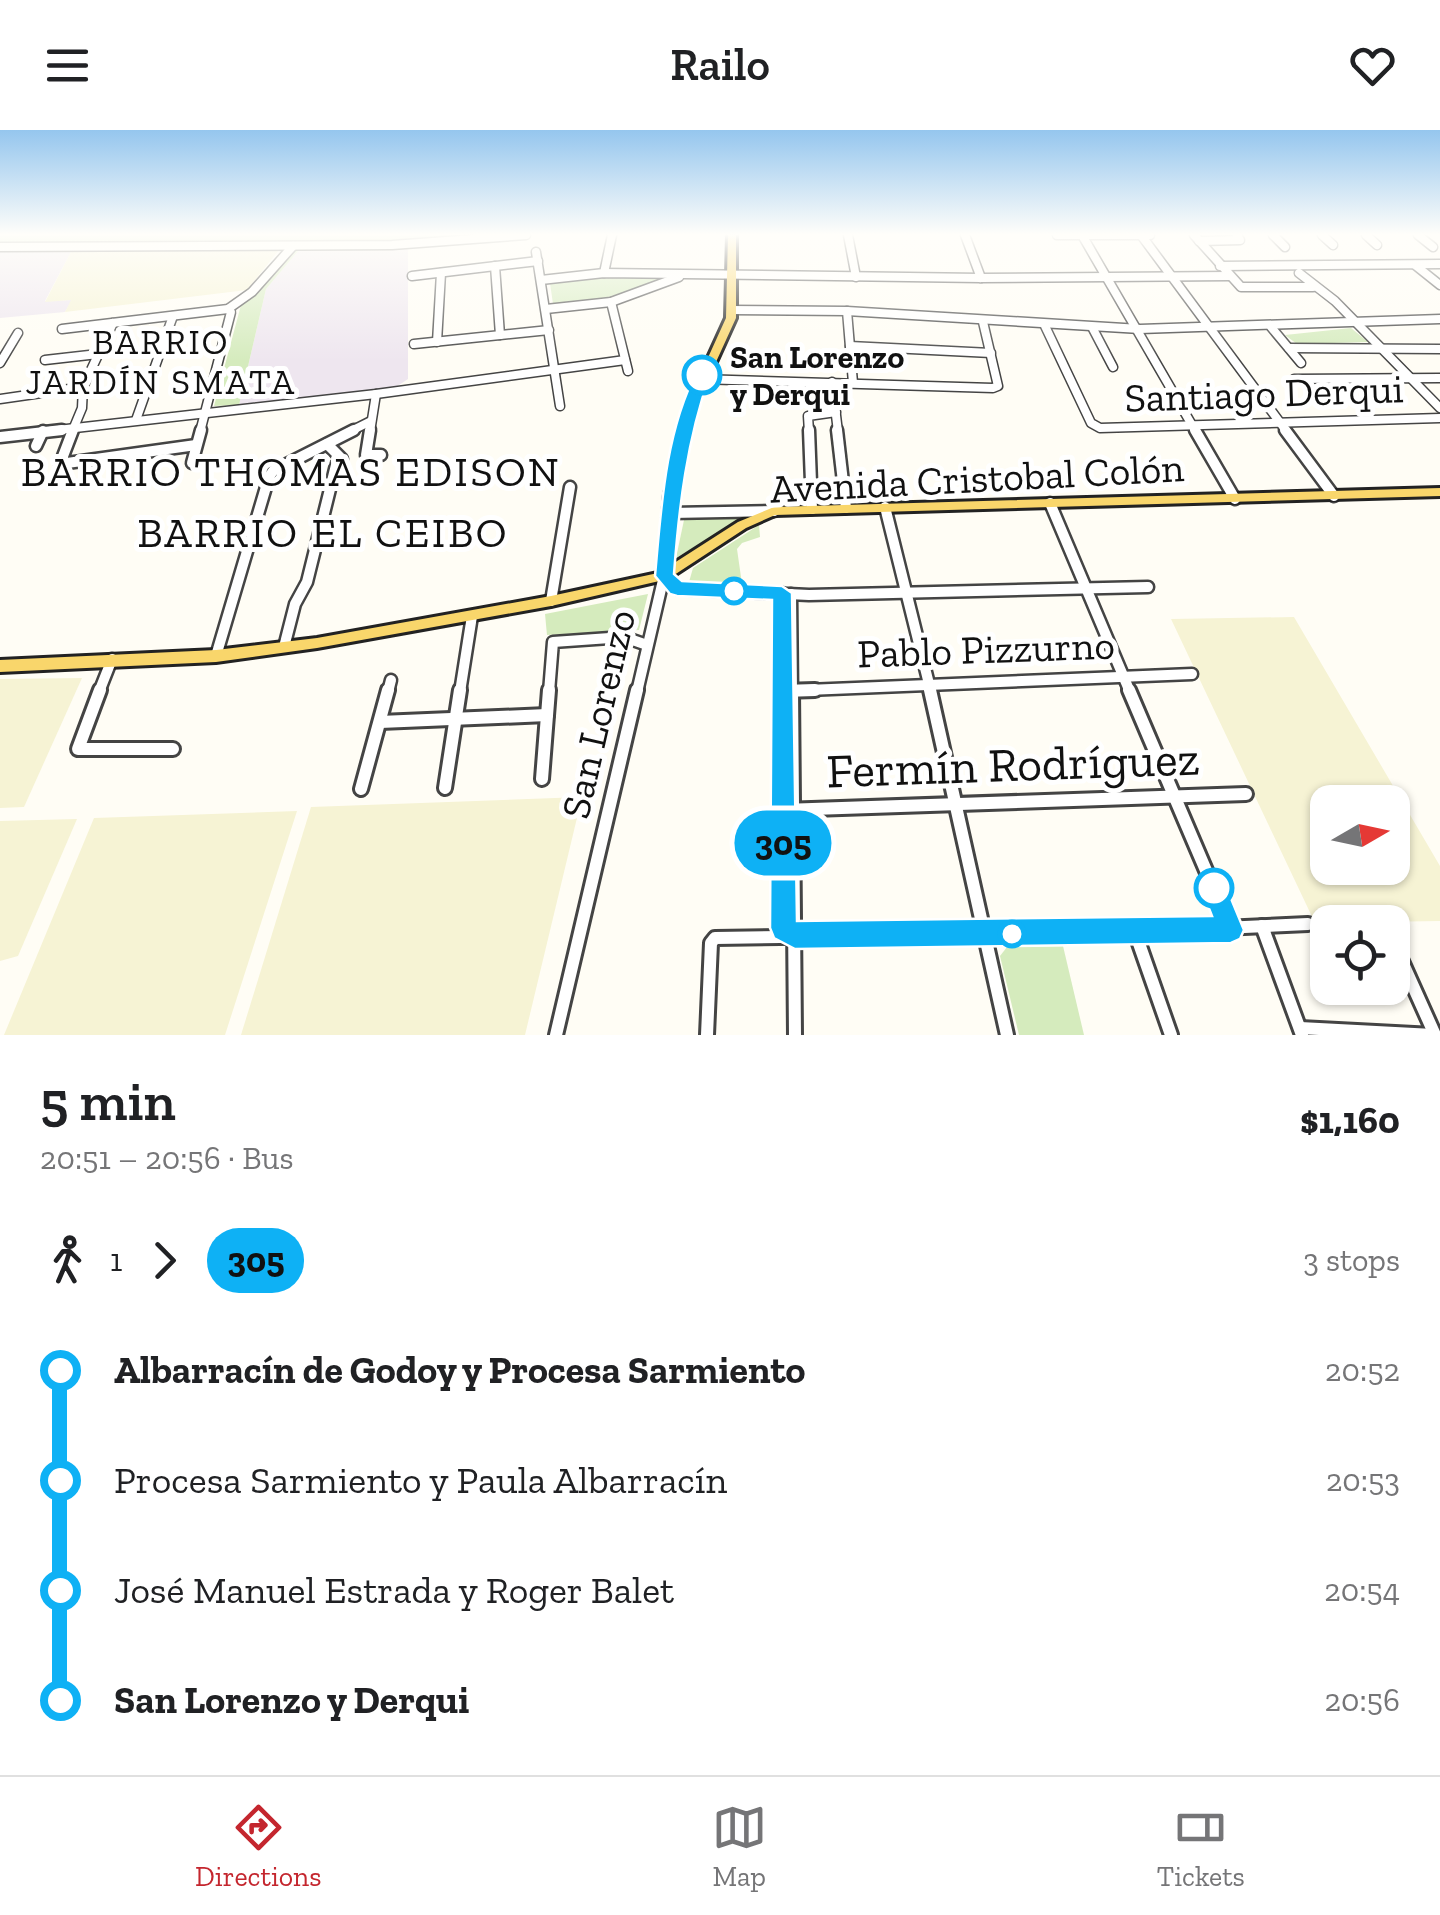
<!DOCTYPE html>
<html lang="en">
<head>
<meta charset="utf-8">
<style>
	body { margin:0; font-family:"Zilla Slab",serif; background:#f6f6f6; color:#202124; height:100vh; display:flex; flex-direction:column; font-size:38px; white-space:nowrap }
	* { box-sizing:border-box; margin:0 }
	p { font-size:32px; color:#757577 }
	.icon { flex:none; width:55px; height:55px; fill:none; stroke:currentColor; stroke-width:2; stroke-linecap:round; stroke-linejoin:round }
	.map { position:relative; height:905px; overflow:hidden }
	.side { display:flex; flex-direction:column; background:#fff; flex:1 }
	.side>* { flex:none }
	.badge { padding:0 20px; border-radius:32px; font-size:35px; line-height:65px }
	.needle { width:65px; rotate:81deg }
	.buttons { position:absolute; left:1310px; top:655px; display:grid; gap:20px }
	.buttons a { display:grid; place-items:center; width:100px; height:100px; border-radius:20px; background:#fff; box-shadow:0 2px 8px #0004; font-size:50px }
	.map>.badge { position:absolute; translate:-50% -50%; box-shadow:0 0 0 5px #fff }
	.legs { display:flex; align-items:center; gap:15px; height:110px; padding:0 40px; font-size:32px }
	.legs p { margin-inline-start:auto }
	.headline { display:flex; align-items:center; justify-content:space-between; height:170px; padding:0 40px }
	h1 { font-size:55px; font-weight:600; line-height:75px }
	ul { padding:0 40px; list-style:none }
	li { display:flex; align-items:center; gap:35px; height:110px; font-size:38px }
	li i { display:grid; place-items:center; width:15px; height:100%; margin:0 12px; background:currentColor }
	li i::after { content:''; width:25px; height:25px; margin:-12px; border:8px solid; border-radius:50%; background:#fff }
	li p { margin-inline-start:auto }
	li:first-child i { background:linear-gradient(#0000 50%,currentColor 0) }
	li:last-child i { background:linear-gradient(currentColor 50%,#0000 0) }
	header { display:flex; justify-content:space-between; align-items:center; height:130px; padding:0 40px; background:#fff; font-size:45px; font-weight:600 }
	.tabs { display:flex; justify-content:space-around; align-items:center; height:140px; border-top:2px solid #e0e0e0; background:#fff; font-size:28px; color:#757577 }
	.tabs a { display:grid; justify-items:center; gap:5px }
	.tabs .on { color:#c4262e }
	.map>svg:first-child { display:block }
</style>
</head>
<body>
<header><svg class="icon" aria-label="menu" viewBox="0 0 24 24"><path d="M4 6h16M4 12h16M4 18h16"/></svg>Railo<svg class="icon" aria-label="heart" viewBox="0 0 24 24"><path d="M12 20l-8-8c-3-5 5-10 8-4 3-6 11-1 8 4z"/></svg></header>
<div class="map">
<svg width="1440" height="905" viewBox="0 0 1440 905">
	<rect width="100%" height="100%" fill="#fffdf5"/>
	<g fill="#eee6ef">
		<polygon points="408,118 408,249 393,259 239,275 266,159 299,120"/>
		<polygon points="72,120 45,171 72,170 65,182 0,188 0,121"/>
	</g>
	<g fill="#f6f3d4" fill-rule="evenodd">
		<polygon points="72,120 279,120 247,160 65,182 71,170 45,172"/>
		<path d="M1294 487 1440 736V791L1315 793 1171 489ZM1328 672H1392V738H1328Z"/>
		<polygon points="82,548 24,677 0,678 0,549"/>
		<polygon points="582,667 525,905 241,905 311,677"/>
		<polygon points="297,681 225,905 4,905 94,688"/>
		<polygon points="77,689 18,826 0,831 0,691"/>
	</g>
	<g fill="#d5ebbd">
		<polygon points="0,105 509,105 425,112 0,115"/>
		<polygon points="294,120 299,120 266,159 239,275 214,276 241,175 258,163"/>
		<polygon points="605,147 664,149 666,149 605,168 553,174 550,153"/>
		<polygon points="1351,198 1368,212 1297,214 1285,205"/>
		<polygon points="740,386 737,392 676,428 684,390"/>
		<polygon points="759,395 760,407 742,413 737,419 742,454 689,452 693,438"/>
		<polygon points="648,464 639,500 547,505 545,484"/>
		<polygon points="1063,816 1084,905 1019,905 1000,826 1007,817"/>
	</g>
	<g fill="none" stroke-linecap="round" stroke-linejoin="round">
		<g stroke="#444" stroke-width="11">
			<g id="minor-far2">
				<polyline points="848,105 856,147"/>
				<polyline points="965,105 981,148"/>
				<polyline points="1057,105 1150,105"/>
				<polyline points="1082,105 1196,302"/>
				<polyline points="1141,105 1287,302"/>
				<polyline points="1194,105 1241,157 1313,157"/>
				<polyline points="1273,105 1285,117"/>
				<polyline points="1322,105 1333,115"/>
				<polyline points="1366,105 1377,115"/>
				<polyline points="1418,105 1433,117"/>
				<polyline points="1199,111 1240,110 1237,105"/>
				<polyline points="0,117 392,115 526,105"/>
				<polyline points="536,122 560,276"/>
				<polyline points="1415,135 1440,155"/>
				<polyline points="495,136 500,205"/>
				<polyline points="1220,136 1440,134"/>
				<polyline points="604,143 612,105"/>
				<polyline points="1299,143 1335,171 1440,278"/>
				<polyline points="412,146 538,131"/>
				<polyline points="541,150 604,143 981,148 1229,146"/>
				<polyline points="611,172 628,241"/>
				<polyline points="546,179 611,172 679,147"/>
				<polyline points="731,180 847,181 1140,199 1440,189"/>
				<polyline points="847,181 853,253"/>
				<polyline points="1045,196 1091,293 1100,298 1440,288"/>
				<polyline points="1092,197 1113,237"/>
				<polyline points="1271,197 1301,233"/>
				<polyline points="62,199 228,179 252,162 293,116"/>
				<polyline points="437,212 441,143"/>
				<polyline points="414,214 549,200"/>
				<polyline points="850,216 991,223"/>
				<polyline points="1289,218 1440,219"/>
				<polyline points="45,230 98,224"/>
				<polyline points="0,233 18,203"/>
				<polyline points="700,249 993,258 998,256 983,192"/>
				<polyline points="1294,249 1440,248"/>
				<polyline points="832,252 838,302"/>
				<polyline points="0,269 83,257"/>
				<polyline points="136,290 173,186"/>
				<polyline points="40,302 376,264 625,230"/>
				<polyline points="72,302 82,278 83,257 113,193"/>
				<polyline points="200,302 231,182 228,179"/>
				<polyline points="349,302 371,291"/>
				<polyline points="370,302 376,264"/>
				<polyline points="809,302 808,286 836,282"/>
			</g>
		</g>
		<g stroke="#444" stroke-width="15">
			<g id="minor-far1">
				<polyline points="73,300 60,334 196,315"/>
				<polyline points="370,300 366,325 381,325"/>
				<polyline points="809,300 812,379"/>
				<polyline points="837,300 846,378"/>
				<polyline points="1195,300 1235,369"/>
				<polyline points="1285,300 1334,366"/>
				<polyline points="0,307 62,300"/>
				<polyline points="327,314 342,329"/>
				<polyline points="36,316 43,301"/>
				<polyline points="192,333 201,300"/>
				<polyline points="1050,373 1130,562"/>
				<polyline points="885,377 931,562"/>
				<polyline points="671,383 774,381"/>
				<polyline points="664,446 677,459 809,465 1148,457"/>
				<polyline points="782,463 782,562"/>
				<polyline points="791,464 792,562"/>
				<polyline points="551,471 570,357"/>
				<polyline points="284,517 295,474 307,452 336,335"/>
				<polyline points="216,526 269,347 273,341 354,300"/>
				<polyline points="783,561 1192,544"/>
				<polyline points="99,562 112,529"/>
				<polyline points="388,562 391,550"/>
				<polyline points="460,562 472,486"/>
				<polyline points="549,562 553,512 624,507 647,515"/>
				<polyline points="637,562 664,446"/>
			</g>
		</g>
		<g stroke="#444" stroke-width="18">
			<g id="minor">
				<polyline points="100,560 78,619 173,619"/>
				<polyline points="782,560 783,798 794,805"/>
				<polyline points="792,560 795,905"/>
				<polyline points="930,560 1007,905"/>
				<polyline points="1129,560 1231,799"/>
				<polyline points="783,561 815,560"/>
				<polyline points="380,592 547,585"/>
				<polyline points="542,649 549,560"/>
				<polyline points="445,658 460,560"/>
				<polyline points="361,659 388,560"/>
				<polyline points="783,680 1246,664"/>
				<polyline points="1262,796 1302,905"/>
				<polyline points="1135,802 1171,905"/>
				<polyline points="1400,827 1435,905"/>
				<polyline points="1300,898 1433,905"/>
				<polyline points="556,905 637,560"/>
				<polyline points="707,905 711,813 715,808 1135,802 1308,794"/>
			</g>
		</g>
		<g stroke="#222" stroke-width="6">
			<polygon id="major" points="728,105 736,105 736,188 696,276 677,364 671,435 738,392 774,377 1440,358 1440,366 775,385 746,398 668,449 551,476 317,518 216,532 0,542 0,530 216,520 317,508 551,466 658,443 665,364 686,276 726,188"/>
		</g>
		<use href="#minor-far2" stroke="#fff" stroke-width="8"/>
		<use href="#minor-far1" stroke="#fff" stroke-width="10"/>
		<use href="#minor" stroke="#fff" stroke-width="12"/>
		<use href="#major" fill="#f9d66b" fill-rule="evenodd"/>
	</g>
	<linearGradient id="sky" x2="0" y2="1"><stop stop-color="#95c6ee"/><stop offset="0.45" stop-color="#fffefa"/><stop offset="1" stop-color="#fffefa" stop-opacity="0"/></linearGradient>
	<rect width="1440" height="232" fill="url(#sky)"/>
	<path fill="#0eb1f5" stroke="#fff" stroke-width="2.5" d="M697 241 710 245C687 310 679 376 674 444L682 451 782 456 792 463 797 791 1212 786 1201 758 1205 749 1214 746 1223 749 1244 800 1240 809 1231 813 795 819 774 808 770 798 772 470 677 466 670 464 655 446C661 379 665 302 697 241Z"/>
	<g fill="#fff" stroke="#0eb1f5" stroke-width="5">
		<circle cx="702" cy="245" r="18"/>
		<circle cx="734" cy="461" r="12"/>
		<circle cx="1214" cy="758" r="18"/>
		<circle cx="1012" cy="804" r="12"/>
	</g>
	<g text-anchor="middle" stroke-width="10" stroke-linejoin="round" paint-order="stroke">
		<g font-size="32" font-weight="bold" fill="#111" stroke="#fff" text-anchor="start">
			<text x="730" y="238">San Lorenzo<tspan x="730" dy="37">y Derqui</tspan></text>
		</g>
		<g font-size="35" letter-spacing="2.5" fill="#111" stroke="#fff">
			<text x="161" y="224">BARRIO<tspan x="161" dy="40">JARDÍN SMATA</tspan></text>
		</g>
		<g font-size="40" fill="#111" stroke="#fff">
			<text transform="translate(1264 263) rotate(-2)" y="14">Santiago Derqui</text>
			<text transform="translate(977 348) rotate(-3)" y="14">Avenida Cristobal Colón</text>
			<text transform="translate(986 519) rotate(-2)" y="14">Pablo Pizzurno</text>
			<text transform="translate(598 584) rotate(-77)" y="14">San Lorenzo</text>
		</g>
		<g font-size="42" letter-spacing="2.5" fill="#111" stroke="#fff">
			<text x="291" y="356">BARRIO THOMAS EDISON</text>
			<text x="323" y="417">BARRIO EL CEIBO</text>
		</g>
		<g font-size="48" fill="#111" stroke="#fff">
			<text transform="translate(1013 634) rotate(-2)" y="17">Fermín Rodríguez</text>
		</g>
	</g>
</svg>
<div class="buttons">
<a><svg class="needle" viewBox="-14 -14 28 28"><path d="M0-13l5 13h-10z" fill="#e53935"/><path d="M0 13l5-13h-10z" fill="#757577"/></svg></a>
<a><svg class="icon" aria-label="locate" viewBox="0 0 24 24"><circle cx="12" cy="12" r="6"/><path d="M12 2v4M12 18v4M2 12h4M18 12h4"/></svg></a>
</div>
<b class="badge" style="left:783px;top:713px;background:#0eb1f5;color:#111">305</b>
</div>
<section class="side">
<div class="headline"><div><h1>5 min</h1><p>20:51 – 20:56 · Bus</p></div><b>$1,160</b></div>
<div class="legs"><svg class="icon" aria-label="walk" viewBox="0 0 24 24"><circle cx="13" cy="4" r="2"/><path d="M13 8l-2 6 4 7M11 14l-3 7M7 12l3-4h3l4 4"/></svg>1<svg class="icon" aria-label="forward" viewBox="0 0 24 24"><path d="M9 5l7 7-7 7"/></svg><b class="badge" style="background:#0eb1f5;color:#111">305</b><p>3 stops</p></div>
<ul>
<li><i style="color:#0eb1f5"></i><b>Albarracín de Godoy y Procesa Sarmiento</b><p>20:52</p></li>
<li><i style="color:#0eb1f5"></i><span>Procesa Sarmiento y Paula Albarracín</span><p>20:53</p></li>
<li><i style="color:#0eb1f5"></i><span>José Manuel Estrada y Roger Balet</span><p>20:54</p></li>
<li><i style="color:#0eb1f5"></i><b>San Lorenzo y Derqui</b><p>20:56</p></li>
</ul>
</section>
<nav class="tabs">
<a class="on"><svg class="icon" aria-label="directions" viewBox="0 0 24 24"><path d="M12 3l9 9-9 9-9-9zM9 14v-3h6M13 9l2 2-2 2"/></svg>Directions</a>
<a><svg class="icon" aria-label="map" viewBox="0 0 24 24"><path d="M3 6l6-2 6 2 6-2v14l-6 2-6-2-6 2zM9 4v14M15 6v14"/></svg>Map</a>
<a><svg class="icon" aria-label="tickets" viewBox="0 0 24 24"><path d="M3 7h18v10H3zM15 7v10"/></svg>Tickets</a>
</nav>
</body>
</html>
